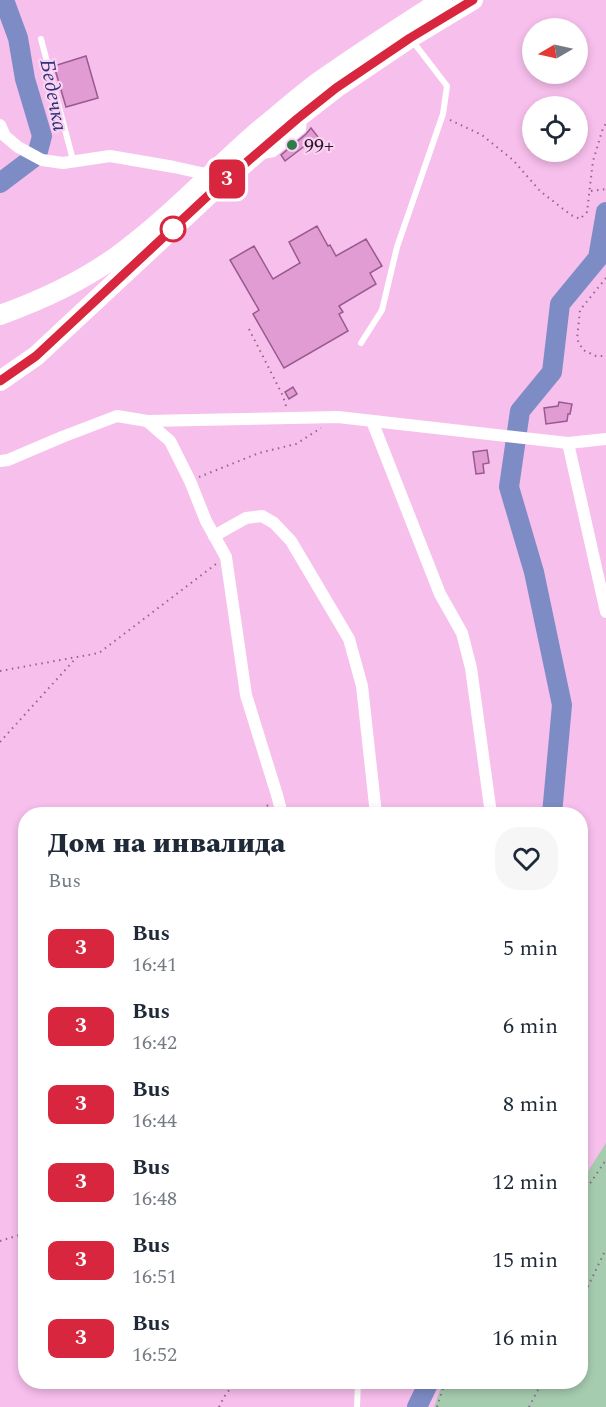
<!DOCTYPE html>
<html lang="en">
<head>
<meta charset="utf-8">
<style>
	body { margin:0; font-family:Spectral,serif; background:#f6f6f7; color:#1f2937; height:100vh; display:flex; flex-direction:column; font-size:22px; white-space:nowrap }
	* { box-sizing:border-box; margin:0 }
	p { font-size:20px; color:#747a83 }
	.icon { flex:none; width:33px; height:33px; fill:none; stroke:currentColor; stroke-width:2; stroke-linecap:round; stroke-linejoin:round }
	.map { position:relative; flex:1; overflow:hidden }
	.sheet { position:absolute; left:18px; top:807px; width:570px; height:582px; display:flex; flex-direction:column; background:#fff; border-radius:24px; box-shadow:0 3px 9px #0003 }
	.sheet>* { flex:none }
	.badge { padding:0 12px; border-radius:9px; font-size:21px; line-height:39px }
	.needle { width:39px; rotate:261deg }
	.tools { position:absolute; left:522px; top:18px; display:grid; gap:12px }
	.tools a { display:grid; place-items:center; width:66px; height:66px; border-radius:50%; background:#fff; box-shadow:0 3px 9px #0003; font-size:30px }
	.map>.badge { position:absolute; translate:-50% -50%; box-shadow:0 0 0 3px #fff }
	.round { display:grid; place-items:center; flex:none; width:63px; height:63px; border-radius:24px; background:#f6f6f7 }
	.head { display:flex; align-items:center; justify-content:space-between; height:102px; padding:0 30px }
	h1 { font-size:28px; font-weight:800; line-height:45px }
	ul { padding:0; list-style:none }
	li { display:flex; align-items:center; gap:18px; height:78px; padding:0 30px }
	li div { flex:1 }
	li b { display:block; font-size:22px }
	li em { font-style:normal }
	li .badge { min-width:66px; font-weight:700; text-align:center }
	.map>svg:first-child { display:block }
</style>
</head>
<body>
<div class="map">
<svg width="606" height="1407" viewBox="0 0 606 1407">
	<rect width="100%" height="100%" fill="#f7bfec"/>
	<polygon fill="#a6ccb0" points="606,1143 606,1407 434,1407 443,1382 580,1382 581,1182"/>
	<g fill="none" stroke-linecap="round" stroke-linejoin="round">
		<g stroke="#7e8cc5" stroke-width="20">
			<polyline points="0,183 37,155 42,136 25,79 18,38 4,0"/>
			<polyline points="552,814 562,705 534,572 509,487 520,411 552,372 560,304 598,258 606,212"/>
			<polyline points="417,1407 429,1382"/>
		</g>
	</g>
	<g fill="#e09cd3" stroke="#995a8e" stroke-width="1.5">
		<polygon points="86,56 98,98 66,107 54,66"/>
		<polygon points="311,128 318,137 310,143 310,142 285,161 281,155 306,134"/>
		<polygon points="317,226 328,246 330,245 336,256 366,239 382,266 370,273 376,284 339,306 343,312 339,314 348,331 284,368 253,314 259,310 230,260 254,246 273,279 300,263 289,242"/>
		<polygon points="293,387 297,394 289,399 285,392"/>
		<polygon points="559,402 572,404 570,414 568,414 567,421 546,424 544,408 558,406"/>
		<polygon points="487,450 489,463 483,464 484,473 476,474 473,452"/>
	</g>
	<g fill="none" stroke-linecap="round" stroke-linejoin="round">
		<g stroke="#906888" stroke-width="2" stroke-dasharray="1.5 4.5" stroke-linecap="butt">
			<polyline points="450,120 482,135 513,160 540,191 571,215 580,219 587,212 593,161 602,131 606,123"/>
			<polyline points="591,191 606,189"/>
			<polyline points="606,278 580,310 577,339 583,350 596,356 606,356"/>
			<polyline points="249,329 283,396 286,406"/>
			<polyline points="199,477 259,453 296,444 321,428"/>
			<polyline points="0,671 99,653 216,564"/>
			<polyline points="0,742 76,658"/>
			<polyline points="258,814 269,804"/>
			<polyline points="580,1198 606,1160"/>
			<polyline points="0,1241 26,1233"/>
			<polyline points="580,1303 606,1249"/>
			<polyline points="219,1407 224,1397 235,1382"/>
			<polyline points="437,1407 444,1385 447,1382"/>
			<polyline points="529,1407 542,1382"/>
		</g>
		<g stroke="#fff" stroke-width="6">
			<polyline points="41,39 73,160"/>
			<polyline points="263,156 274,154 303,130 304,117"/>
			<polyline points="361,343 382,310 397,247 443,114 447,86 411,39"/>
			<polyline points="357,1407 358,1382"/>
		</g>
		<g stroke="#fff" stroke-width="12">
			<polyline points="0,125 5,136 18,147 42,160 63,163 110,156 174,167 210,175"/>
			<polyline points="147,421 338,417 568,443 606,439"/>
			<polyline points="372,421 440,594 462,633 471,668 491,814"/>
			<polyline points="568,443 606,612"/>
			<polyline points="0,461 8,460 62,437 117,416 147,421 170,441 190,481 206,521 226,557 246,695 277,795 282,814"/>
			<polyline points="214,536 246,518 262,516 274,523 291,541 349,639 362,686 376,814"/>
		</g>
		<g stroke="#fff" stroke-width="20">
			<path d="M0 315C42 300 81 282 117 256 168 219 210 173 257 132 277 116 297 98 317 83 358 54 400 27 442 0"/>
			<polyline points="0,381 36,356 213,191 296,119 336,88 410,38 473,0"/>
		</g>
	</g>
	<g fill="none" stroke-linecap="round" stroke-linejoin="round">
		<g stroke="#fff" stroke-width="14">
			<polyline id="line" points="0,381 36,356 213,191 297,119 336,88 410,38 473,0"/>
		</g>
		<use href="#line" stroke="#d7263d" stroke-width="9"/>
	</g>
	<circle fill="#2e7c4c" stroke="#fcd2f3" stroke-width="2" cx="292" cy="145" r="6"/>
	<circle fill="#fff" stroke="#d7263d" stroke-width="3" cx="173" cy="229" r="12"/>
	<g text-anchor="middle" stroke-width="4.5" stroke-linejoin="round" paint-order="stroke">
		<g font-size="20" fill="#2a1126" stroke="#fcd2f3" text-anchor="start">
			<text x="304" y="152">99+</text>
		</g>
		<g font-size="21" font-style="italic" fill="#2b3479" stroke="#fcd2f3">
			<text transform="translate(54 95) rotate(79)" y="7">Бедечка</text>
		</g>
	</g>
</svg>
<div class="tools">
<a><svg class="needle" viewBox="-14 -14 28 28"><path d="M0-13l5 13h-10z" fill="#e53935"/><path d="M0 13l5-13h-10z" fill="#747a83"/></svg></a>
<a><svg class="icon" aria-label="locate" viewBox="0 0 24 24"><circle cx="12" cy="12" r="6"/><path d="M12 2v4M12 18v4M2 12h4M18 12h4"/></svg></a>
</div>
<b class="badge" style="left:227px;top:179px;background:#d7263d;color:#fff">3</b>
<section class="sheet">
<div class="head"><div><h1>Дом на инвалида</h1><p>Bus</p></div><a class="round"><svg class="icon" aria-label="heart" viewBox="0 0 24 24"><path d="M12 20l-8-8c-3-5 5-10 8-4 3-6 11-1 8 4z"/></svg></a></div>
<ul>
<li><span class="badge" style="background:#d7263d;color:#fff">3</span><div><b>Bus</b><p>16:41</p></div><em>5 min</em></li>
<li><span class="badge" style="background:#d7263d;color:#fff">3</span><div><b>Bus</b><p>16:42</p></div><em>6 min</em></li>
<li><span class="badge" style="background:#d7263d;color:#fff">3</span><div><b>Bus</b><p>16:44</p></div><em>8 min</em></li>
<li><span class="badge" style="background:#d7263d;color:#fff">3</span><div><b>Bus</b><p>16:48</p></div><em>12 min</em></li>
<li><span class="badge" style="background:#d7263d;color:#fff">3</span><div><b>Bus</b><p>16:51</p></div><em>15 min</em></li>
<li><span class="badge" style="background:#d7263d;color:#fff">3</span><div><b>Bus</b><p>16:52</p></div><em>16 min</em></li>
</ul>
</section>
</div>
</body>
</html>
